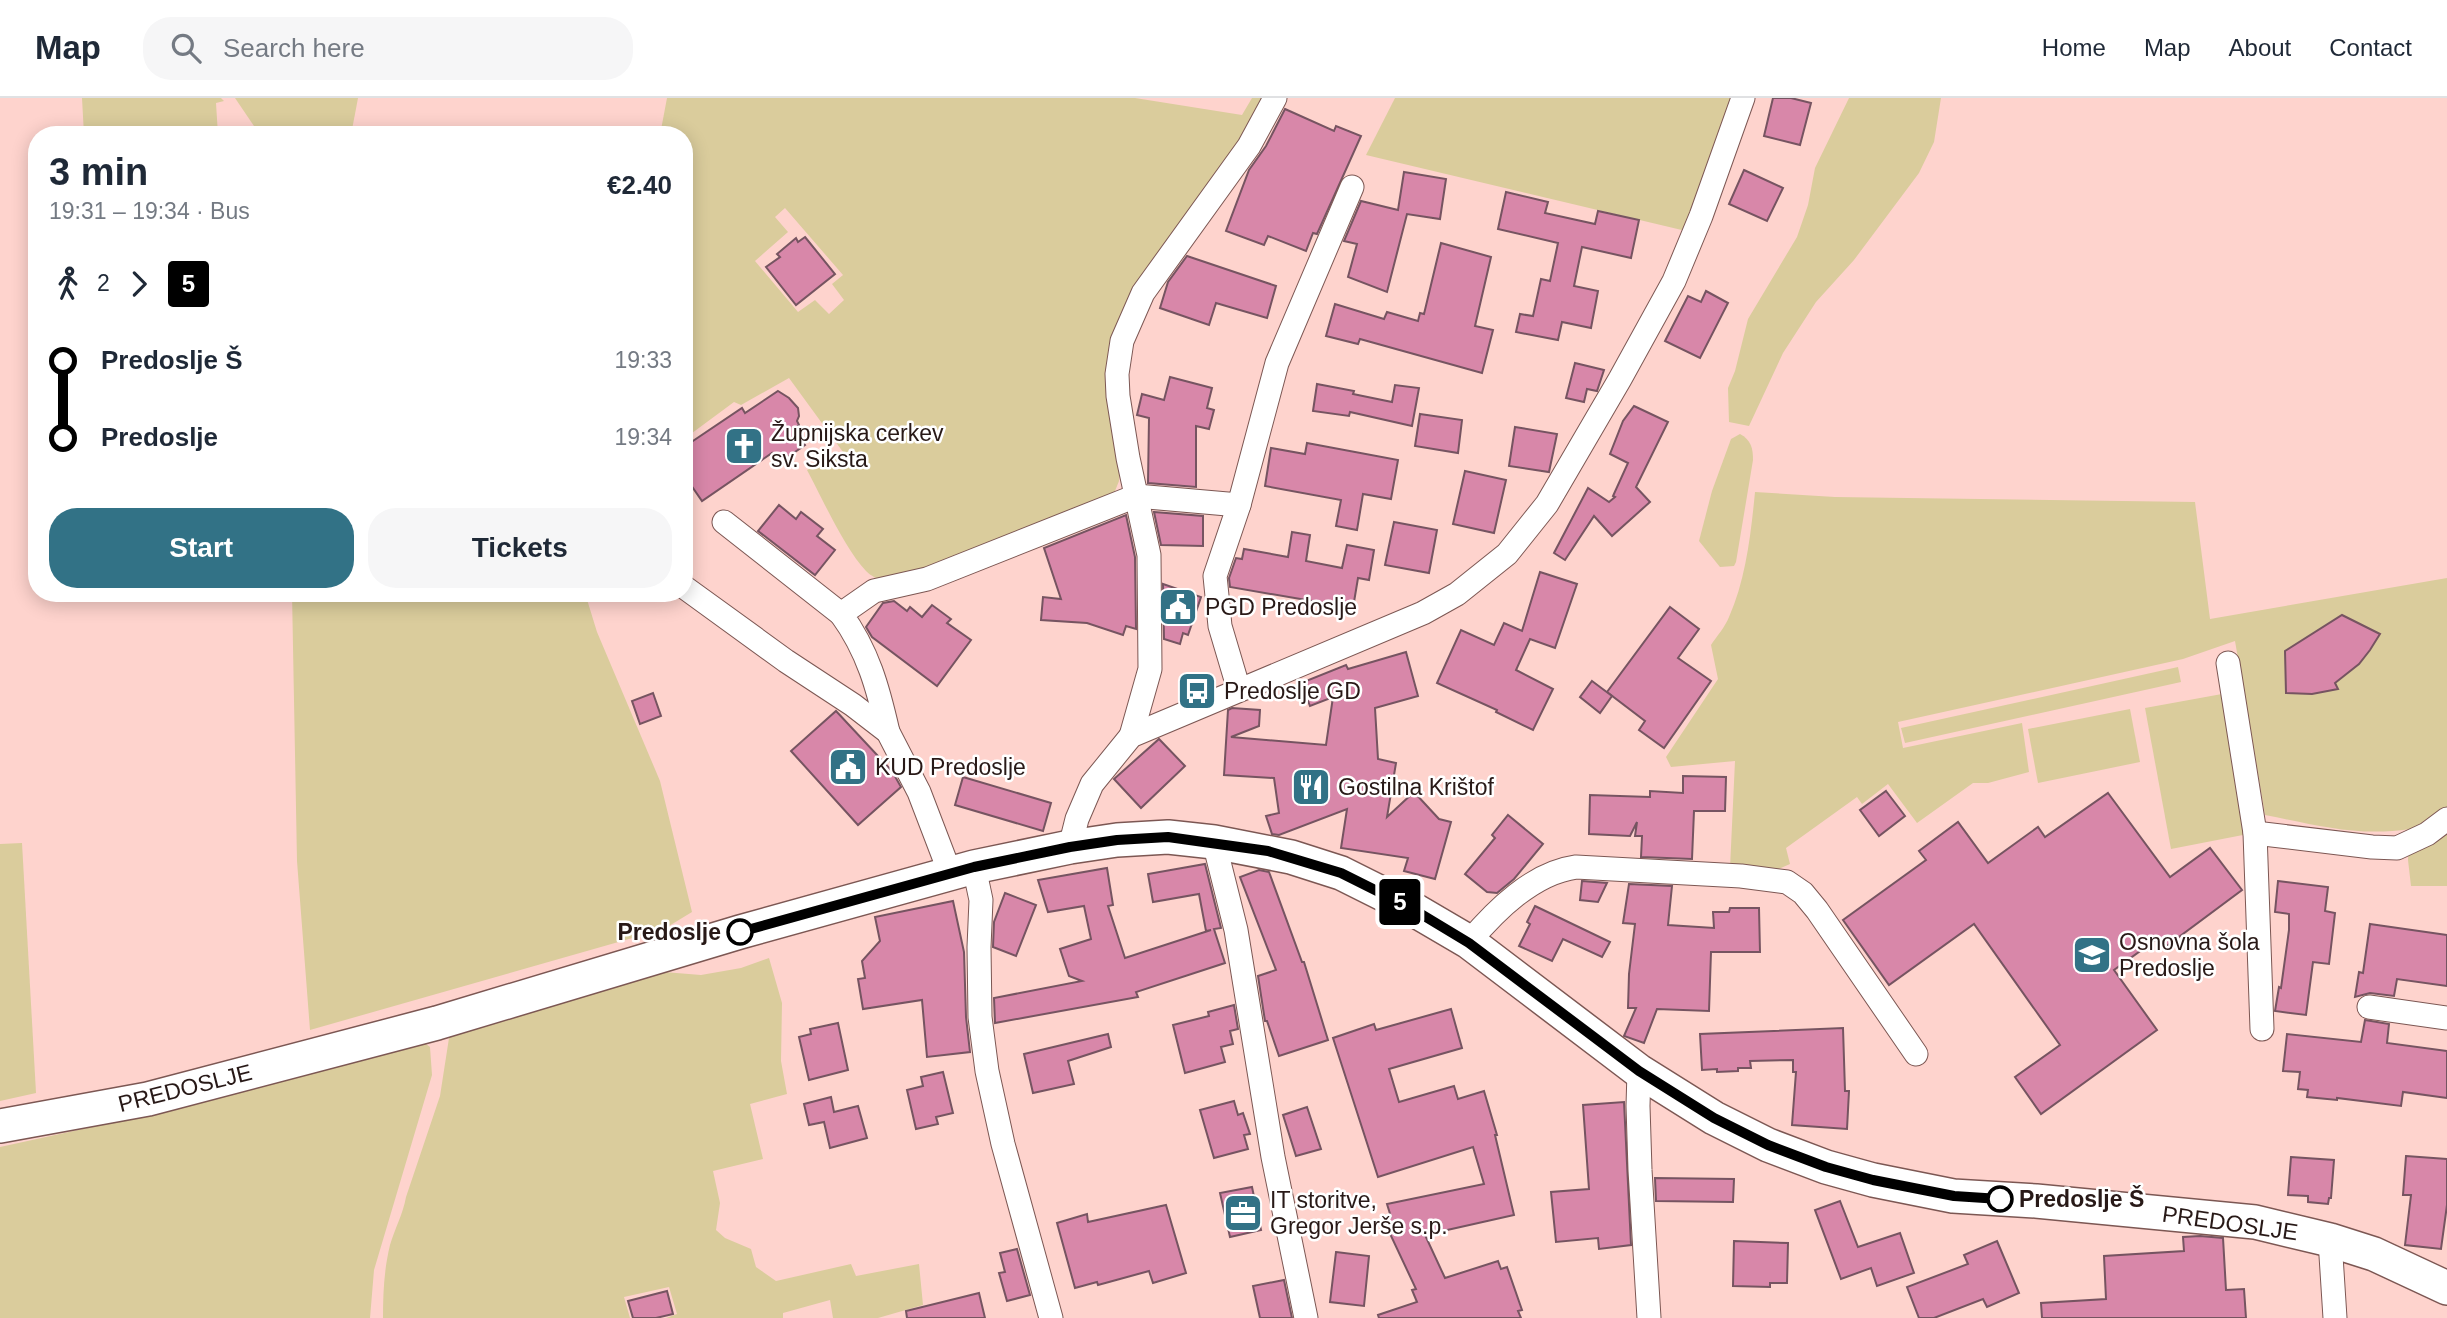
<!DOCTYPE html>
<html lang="en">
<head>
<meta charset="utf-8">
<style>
	body { margin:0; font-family:Arial,sans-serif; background:#f6f6f7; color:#1f2937; height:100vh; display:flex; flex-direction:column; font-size:26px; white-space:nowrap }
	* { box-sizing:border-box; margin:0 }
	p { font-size:23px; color:#747a83 }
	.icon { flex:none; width:38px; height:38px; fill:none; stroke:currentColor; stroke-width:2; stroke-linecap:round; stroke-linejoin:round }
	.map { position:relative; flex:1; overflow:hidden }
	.details { position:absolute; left:28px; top:28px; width:665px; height:476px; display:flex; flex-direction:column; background:#fff; border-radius:28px; box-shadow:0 4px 18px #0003 }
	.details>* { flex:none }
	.badge { padding:0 14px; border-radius:5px; font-size:24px; line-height:46px }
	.map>.badge { position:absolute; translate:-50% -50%; box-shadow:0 0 0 4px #fff }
	.legs { display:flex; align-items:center; gap:10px; height:77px; padding:0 21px; font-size:23px }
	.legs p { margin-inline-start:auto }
	.head { display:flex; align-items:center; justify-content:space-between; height:119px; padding:0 21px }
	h1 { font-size:38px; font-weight:700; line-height:52px }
	.action { display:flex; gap:14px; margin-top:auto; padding:14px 21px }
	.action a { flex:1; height:80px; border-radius:28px; background:#327286; color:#fff; font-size:28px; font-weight:700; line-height:80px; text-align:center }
	.action a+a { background:#f6f6f7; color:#1f2937 }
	ul { padding:0 21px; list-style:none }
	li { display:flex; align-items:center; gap:24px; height:77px; font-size:26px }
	li i { display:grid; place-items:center; width:10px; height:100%; margin:0 9px; background:currentColor }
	li i::after { content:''; width:18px; height:18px; margin:-9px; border:5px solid; border-radius:50%; background:#fff }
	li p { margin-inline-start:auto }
	li:first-child i { background:linear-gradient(#0000 50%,currentColor 0) }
	li:last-child i { background:linear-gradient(currentColor 50%,#0000 0) }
	header { display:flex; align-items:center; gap:42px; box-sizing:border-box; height:98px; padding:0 35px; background:#fff; border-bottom:2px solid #e0e1e3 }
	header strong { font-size:33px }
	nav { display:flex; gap:38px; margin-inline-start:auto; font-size:24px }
	.search { width:490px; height:63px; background:#f6f6f7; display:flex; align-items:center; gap:18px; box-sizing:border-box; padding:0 24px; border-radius:28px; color:#747a83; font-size:26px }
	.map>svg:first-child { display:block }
</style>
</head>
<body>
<header>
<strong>Map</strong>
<div class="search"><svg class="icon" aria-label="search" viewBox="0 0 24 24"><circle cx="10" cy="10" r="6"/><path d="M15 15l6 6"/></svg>Search here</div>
<nav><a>Home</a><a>Map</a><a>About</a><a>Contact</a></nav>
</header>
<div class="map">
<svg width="2447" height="1220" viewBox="0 0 2447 1220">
	<rect width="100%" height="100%" fill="#fed3cd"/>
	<g fill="#dacc9c" fill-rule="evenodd">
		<polygon points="82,0 221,0 224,3 216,5 218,37 84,37"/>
		<polygon points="235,0 358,0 351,37 260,37"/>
		<path d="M667 0H1135L1242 17 1252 0H1269L1133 194 1119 383 1115 393 1105 401 976 455 885 483C877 481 871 478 866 473 845 451 822 400 807 372L843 354 789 280 741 307 734 304 684 341V37H660ZM785 110 843 177 832 186 844 202 829 216 815 202 798 214 755 163 788 134 775 119Z"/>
		<polygon points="1395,0 1735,0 1686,133 1366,57"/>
		<polygon points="1849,0 1941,0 1934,44 1919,75 1854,162 1816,204 1783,255 1749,328 1729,324 1728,290 1735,273 1748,221 1797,139 1808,107 1815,70"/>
		<path d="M1740 336C1751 342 1753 350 1753 362L1736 464 1734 468 1720 469 1699 443 1712 393 1731 341Z"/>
		<path d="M1755 394 1835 399 2195 404 2210 521 2447 480V788H2411L2408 762 2410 731C2357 739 2317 727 2265 717L2235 543 2183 561 1898 624 1903 650 2022 625 2029 674 1988 685H1973L1917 725 1888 686 1862 706 1857 699 1786 750 1790 766 1772 774 1730 770 1735 663 1671 669 1666 659 1718 581 1711 547C1717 538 1725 529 1729 519 1746 481 1751 435 1755 394Z"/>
		<polygon points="292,495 585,495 597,534 660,683 692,814 664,831 310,932 297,763"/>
		<polygon points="2178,569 2181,584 1905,645 1901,630"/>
		<polygon points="2222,596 2248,736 2171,751 2145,610"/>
		<polygon points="2130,611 2140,664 2038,685 2028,631"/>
		<polygon points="22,745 36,995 0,1003 0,746"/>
		<path d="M769 860 782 905 781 963 787 996 750 1006 763 1061 713 1073 720 1105 716 1132 725 1140 751 1151 756 1169 776 1183 851 1166 856 1178 919 1166 923 1207 878 1220H833L830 1202 783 1215V1220H666L677 1216 669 1189 624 1199 630 1220H383C383 1195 384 1172 390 1147 395 1130 403 1116 406 1099L440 998 449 940 454 935 664 874 701 877 741 870Z"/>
		<polygon points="422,943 430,949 432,977 374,1172 370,1220 0,1220 0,1049 124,1022"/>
	</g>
	<g fill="#d887a9" stroke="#765461" stroke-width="2">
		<polygon points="1773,0 1791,0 1811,5 1800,47 1764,38"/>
		<polygon points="1285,11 1334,33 1336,28 1361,38 1317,136 1313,135 1306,153 1268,138 1264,147 1226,133 1249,72 1266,48"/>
		<polygon points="1744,72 1783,90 1767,123 1729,106"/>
		<polygon points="1404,74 1446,81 1440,121 1407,116 1387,194 1348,179 1357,146 1344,143 1361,103 1398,112"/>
		<polygon points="1506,94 1548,104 1545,115 1595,126 1598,113 1639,122 1631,160 1582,149 1574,188 1598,193 1591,230 1562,224 1558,242 1516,234 1520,216 1533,218 1541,181 1550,183 1558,145 1498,131"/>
		<polygon points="805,139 835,176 796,207 766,169 780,159 777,156 796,140 798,144"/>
		<polygon points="1441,145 1491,159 1475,228 1493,232 1482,275 1360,241 1358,246 1326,238 1335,206 1384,221 1387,214 1418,223 1420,215 1424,216"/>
		<polygon points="1187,158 1276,188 1267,220 1216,205 1209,227 1160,210 1168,184"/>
		<polygon points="1706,193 1728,205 1700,260 1665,243 1688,198 1701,204"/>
		<polygon points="1575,265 1604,272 1597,293 1587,291 1584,304 1566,300"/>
		<polygon points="1170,279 1212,290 1207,310 1214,312 1209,331 1196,328 1196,389 1148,385 1149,320 1137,317 1142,296 1164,302"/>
		<polygon points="1317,286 1354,293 1353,296 1392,304 1395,287 1419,290 1412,328 1350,314 1349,318 1313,313"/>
		<polygon points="778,293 789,300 798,310 799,318 797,323 799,327 794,331 805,347 779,365 772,355 702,403 684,377 684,349 742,310 745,315"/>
		<polygon points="1634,308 1668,324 1636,389 1650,404 1612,438 1594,418 1565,462 1554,455 1588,390 1609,404 1615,399 1613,398 1628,365 1610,356 1623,323"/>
		<polygon points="1420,316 1462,322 1458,355 1415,348"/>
		<polygon points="1515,329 1557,336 1549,374 1509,368"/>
		<polygon points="1307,345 1398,362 1391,401 1363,396 1357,432 1336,428 1341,402 1265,388 1271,350 1305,356"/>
		<polygon points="1465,373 1506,382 1494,435 1453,426"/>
		<polygon points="779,407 796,421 801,414 823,431 817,438 835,452 815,477 758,433"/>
		<polygon points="1154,414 1203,418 1203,448 1161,447"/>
		<polygon points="1126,417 1135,459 1136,531 1126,528 1123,537 1087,525 1041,522 1043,499 1061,501 1044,450"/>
		<polygon points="1394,424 1437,432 1429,475 1385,467"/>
		<polygon points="1292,434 1310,437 1306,463 1342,470 1347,447 1374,452 1369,482 1358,480 1353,510 1230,489 1229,480 1236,460 1242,461 1244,451 1288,459"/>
		<polygon points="1540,474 1577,486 1555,550 1530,541 1516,572 1553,591 1533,632 1496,614 1497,612 1437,585 1461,532 1494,547 1504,525 1522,533"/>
		<polygon points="1163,486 1201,499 1188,537 1183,535 1180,546 1164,541"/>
		<polygon points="894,503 907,513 910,509 922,519 932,507 951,521 947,525 971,542 937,588 872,539 866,529 883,505"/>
		<polygon points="1670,509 1699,531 1678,560 1711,583 1664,650 1639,632 1645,623 1607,594"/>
		<polygon points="2342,517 2380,536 2370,552 2359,566 2335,585 2338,591 2312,596 2286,595 2285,553"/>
		<polygon points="1406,554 1418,598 1375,610 1378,661 1396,665 1387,719 1414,694 1439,721 1451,724 1435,781 1404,773 1408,760 1341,750 1347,711 1279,737 1272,736 1266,718 1279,715 1274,680 1224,677 1228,612 1232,610 1260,612 1259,628 1231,639 1326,647 1333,599 1310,608 1301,585 1346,567 1348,571"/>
		<polygon points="1592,583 1612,598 1600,615 1580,599"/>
		<polygon points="653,595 661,618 640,626 632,603"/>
		<polygon points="836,613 892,673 901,689 858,727 791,653"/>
		<polygon points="1159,641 1185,668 1141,710 1114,681"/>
		<polygon points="1683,678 1726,679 1725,713 1694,713 1692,761 1641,759 1642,738 1635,738 1637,724 1630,738 1589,736 1590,697 1650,699 1650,693 1683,695"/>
		<polygon points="963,679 1051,705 1043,733 955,707"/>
		<polygon points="1886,693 1905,718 1879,738 1860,712"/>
		<polygon points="2108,695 2170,779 2210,750 2242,792 2164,850 2157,841 2114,872 2157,932 2041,1016 2015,979 2060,947 1974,826 1889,887 1843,822 1926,762 1919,753 1958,724 1988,765 2038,729 2045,739"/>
		<polygon points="1508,717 1543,746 1514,781 1497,795 1487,794 1465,776 1495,740 1492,737"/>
		<polygon points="1205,766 1221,830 1214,831 1225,865 1136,894 1138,899 995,925 994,900 1082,883 1069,878 1060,851 1091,841 1084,808 1048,814 1038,782 1107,770 1113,807 1108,808 1125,860 1211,832 1206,833 1199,796 1153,804 1148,776"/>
		<polygon points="1259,772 1269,774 1302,864 1304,864 1328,942 1279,958 1267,923 1265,923 1258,878 1276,872 1240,779"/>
		<polygon points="1582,783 1607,785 1598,804 1580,802"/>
		<polygon points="2278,783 2328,789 2325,813 2335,815 2329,866 2313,864 2306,917 2275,913 2279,889 2281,890 2289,832 2289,816 2275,814"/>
		<polygon points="1629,786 1672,788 1668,827 1714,830 1713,814 1729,814 1730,810 1759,810 1760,854 1711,854 1709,913 1657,911 1644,945 1624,938 1636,910 1628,910 1629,876 1635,826 1623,825"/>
		<polygon points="1005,795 1036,807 1016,858 993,849 994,824"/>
		<polygon points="953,803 964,854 966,919 970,954 927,959 922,902 863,911 858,881 865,880 862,863 880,843 875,819"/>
		<polygon points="1535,808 1610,844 1602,859 1563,841 1552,863 1519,848 1530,826 1527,824"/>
		<polygon points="2370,826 2447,837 2447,888 2397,881 2394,898 2370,895 2355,899 2359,874 2363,875"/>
		<polygon points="1234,907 1238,931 1230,933 1233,946 1221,949 1225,964 1185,975 1173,927 1209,918 1208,914"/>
		<polygon points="1451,911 1462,950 1389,971 1399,1004 1454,988 1458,1001 1484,993 1497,1037 1495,1037 1514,1117 1425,1137 1445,1180 1498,1163 1501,1171 1507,1169 1522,1212 1518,1213 1521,1220 1379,1220 1378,1217 1417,1204 1412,1192 1416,1191 1384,1123 1391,1119 1387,1106 1484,1086 1473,1049 1378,1079 1333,940 1374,926 1376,932"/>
		<polygon points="2365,922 2389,926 2387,945 2447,953 2447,1000 2403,994 2401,1008 2337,1000 2337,1002 2307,999 2308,992 2298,991 2300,974 2283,973 2287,936 2361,944"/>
		<polygon points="838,925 848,972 809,982 799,939 811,936 810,931"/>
		<polygon points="1843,930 1845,993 1849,993 1847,1031 1792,1027 1796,974 1793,974 1793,962 1750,963 1751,970 1738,970 1738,973 1717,974 1717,971 1702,972 1700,936"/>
		<polygon points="1108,936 1111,949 1068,963 1074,986 1033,995 1024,956"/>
		<polygon points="943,974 953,1015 936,1019 938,1026 916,1031 907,992 923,988 921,979"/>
		<polygon points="831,999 834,1014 858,1008 867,1040 830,1050 824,1024 809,1027 804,1006"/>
		<polygon points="1234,1003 1238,1017 1243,1015 1250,1036 1244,1037 1248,1051 1214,1060 1200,1012"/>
		<polygon points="1624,1004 1631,1147 1599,1151 1598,1140 1556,1144 1551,1094 1589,1091 1583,1007"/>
		<polygon points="1307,1009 1321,1051 1296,1058 1283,1017"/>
		<polygon points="2406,1058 2447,1061 2447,1107 2441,1151 2405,1147 2411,1097 2403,1097"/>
		<polygon points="2291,1059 2334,1062 2331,1100 2329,1100 2328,1106 2308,1104 2308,1098 2288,1097"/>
		<polygon points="1655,1080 1734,1081 1733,1104 1656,1103"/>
		<polygon points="1252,1089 1261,1132 1230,1139 1220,1095"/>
		<polygon points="1840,1103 1858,1149 1900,1135 1914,1175 1877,1188 1871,1170 1841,1181 1815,1112"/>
		<polygon points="1166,1107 1186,1175 1153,1185 1149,1173 1098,1187 1097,1184 1075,1190 1057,1125 1087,1116 1088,1124"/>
		<polygon points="2200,1138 2223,1140 2226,1192 2244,1191 2246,1220 2042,1220 2041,1205 2106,1201 2104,1158 2184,1153 2183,1139"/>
		<polygon points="1734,1143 1788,1145 1787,1185 1770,1185 1770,1189 1733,1188"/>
		<polygon points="1997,1143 2019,1195 1987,1209 1983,1201 1934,1220 1919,1220 1907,1189 1968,1166 1964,1157"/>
		<polygon points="1017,1151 1030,1197 1007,1203 999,1175 1005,1174 1000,1155"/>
		<polygon points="1336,1154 1369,1158 1364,1208 1330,1204"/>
		<polygon points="1284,1182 1292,1220 1260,1220 1253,1188"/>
		<polygon points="667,1193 673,1216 656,1220 633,1220 628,1203"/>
		<polygon points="979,1195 985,1220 907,1220 906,1213"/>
	</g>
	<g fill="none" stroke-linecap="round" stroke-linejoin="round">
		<g stroke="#7c5753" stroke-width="25">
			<g id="street">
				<polyline points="1239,407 1215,478 1220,528 1239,592"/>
				<polyline points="724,424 841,516"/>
				<polyline points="684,489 786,563 853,607 888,634 919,694 950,775"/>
				<polyline points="2228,565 2255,735 2262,931"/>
				<path d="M888 634C878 590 868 553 841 516L874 493 927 481 1136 398 1239 407 1277 265 1352 89"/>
				<polyline points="1131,638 1150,571 1149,457 1128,360 1118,298 1117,276 1122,243 1143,195 1249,48 1275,0"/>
				<polyline points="2255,735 2372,749 2397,750 2427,736 2447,721"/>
				<polyline points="1214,744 1236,832 1273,1059 1306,1220"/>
				<polyline points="1070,749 1077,721 1092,686 1131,638 1423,515 1457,496 1507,456 1547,406 1620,281 1674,183 1701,118 1743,0"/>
				<polyline points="974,769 981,802 979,849 980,919 987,973 1003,1046 1051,1220"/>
				<path d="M1469 844C1496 812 1533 775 1576 769L1741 778 1787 784 1803 795 1817 812 1916 956"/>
				<polyline points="2369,909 2447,920"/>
				<polyline points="1639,973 1638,1008 1640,1072 1649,1220"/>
				<polyline points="2330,1142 2335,1220"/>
			</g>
		</g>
		<g stroke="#7c5753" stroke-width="36">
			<polyline id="secondary" points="0,1028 148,1001 437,925 740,834 974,769 1070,749 1117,742 1168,739 1214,744 1291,759 1341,775 1411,810 1469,844 1639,973 1714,1020 1768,1047 1826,1069 1873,1082 1953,1098 2036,1103 2255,1124 2330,1142 2374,1156 2447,1190"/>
		</g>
		<use href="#street" stroke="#fff" stroke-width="23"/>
		<use href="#secondary" stroke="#fff" stroke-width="33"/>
	</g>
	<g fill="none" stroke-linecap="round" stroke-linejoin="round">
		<g stroke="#fff" stroke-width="16">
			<polyline id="line-1" points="740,834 974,769 1070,749 1117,742 1168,739 1268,753 1341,775 1411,810 1469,845 1639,973 1714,1020 1768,1047 1826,1069 1873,1082 1954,1098 2000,1101"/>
		</g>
		<use href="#line-1" stroke="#000" stroke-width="10"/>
	</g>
	<defs>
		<g id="church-square" transform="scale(2.0125)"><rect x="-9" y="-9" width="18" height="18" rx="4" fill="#327286" stroke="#fff"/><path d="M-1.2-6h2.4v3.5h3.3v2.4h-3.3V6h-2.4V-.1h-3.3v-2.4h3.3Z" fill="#fff"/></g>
		<g id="civic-square" transform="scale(2.0125)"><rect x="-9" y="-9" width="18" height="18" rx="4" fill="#327286" stroke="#fff"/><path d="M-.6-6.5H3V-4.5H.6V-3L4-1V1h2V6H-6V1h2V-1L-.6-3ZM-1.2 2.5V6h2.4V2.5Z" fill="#fff"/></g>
		<g id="bus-square" transform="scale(2.0125)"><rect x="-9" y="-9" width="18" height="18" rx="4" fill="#327286" stroke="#fff"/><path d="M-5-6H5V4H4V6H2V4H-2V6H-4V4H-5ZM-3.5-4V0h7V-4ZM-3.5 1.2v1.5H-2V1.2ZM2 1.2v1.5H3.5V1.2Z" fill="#fff"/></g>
		<g id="restaurant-square" transform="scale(2.0125)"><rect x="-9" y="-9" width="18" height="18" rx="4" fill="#327286" stroke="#fff"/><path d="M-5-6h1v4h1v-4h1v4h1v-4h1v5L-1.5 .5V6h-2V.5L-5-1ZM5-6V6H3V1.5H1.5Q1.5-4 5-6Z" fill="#fff"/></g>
		<g id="school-square" transform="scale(2.0125)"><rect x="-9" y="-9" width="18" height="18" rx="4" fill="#327286" stroke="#fff"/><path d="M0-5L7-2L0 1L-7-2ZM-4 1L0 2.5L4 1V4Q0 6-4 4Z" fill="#fff"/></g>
		<g id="office-square" transform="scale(2.0125)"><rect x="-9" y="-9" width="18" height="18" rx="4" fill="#327286" stroke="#fff"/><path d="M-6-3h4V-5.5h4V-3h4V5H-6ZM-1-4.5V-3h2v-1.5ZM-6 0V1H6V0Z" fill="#fff"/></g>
	</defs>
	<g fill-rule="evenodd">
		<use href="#church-square" x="744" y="348"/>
		<use href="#civic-square" x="1178" y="509"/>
		<use href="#bus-square" x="1197" y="593"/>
		<use href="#civic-square" x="848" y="669"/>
		<use href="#restaurant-square" x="1311" y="689"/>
		<use href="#school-square" x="2092" y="857"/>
		<use href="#office-square" x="1243" y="1115"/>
	</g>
	<g fill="#fff" stroke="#000" stroke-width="3.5">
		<circle cx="740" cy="834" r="12"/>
		<circle cx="2000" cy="1101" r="12"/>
	</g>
	<g text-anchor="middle" stroke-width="5" stroke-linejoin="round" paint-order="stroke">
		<g font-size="23" fill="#281917" stroke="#fff" text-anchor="start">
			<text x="771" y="343">Župnijska cerkev<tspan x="771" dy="26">sv. Siksta</tspan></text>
			<text x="1205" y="517">PGD Predoslje</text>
			<text x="1224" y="601">Predoslje GD</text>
			<text x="875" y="677">KUD Predoslje</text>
			<text x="1338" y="697">Gostilna Krištof</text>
			<text x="2119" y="852">Osnovna šola<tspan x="2119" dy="26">Predoslje</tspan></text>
			<text x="1270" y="1110">IT storitve,<tspan x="1270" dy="26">Gregor Jerše s.p.</tspan></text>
		</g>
		<g font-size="23" font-weight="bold" fill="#281917" stroke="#fff" text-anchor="end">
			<text x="721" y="842">Predoslje</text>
			<text x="2019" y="1109" text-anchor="start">Predoslje Š</text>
		</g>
		<g font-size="23" fill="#281917" stroke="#fff">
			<text transform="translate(185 990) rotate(-14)" y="8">PREDOSLJE</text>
			<text transform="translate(2230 1125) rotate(8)" y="8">PREDOSLJE</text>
		</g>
	</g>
</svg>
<b class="badge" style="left:1400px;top:804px;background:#000;color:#fff">5</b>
<section class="details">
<div class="head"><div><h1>3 min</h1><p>19:31 – 19:34 · Bus</p></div><b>€2.40</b></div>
<div class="legs"><svg class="icon" aria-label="walk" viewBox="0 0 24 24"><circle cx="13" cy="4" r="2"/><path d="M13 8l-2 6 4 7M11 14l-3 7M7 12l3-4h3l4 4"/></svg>2<svg class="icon" aria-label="forward" viewBox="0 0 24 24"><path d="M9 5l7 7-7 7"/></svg><b class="badge" style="background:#000;color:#fff">5</b></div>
<ul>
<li><i style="color:#000"></i><b>Predoslje Š</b><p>19:33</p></li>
<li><i style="color:#000"></i><b>Predoslje</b><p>19:34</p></li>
</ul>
<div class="action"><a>Start</a><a>Tickets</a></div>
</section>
</div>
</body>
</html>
